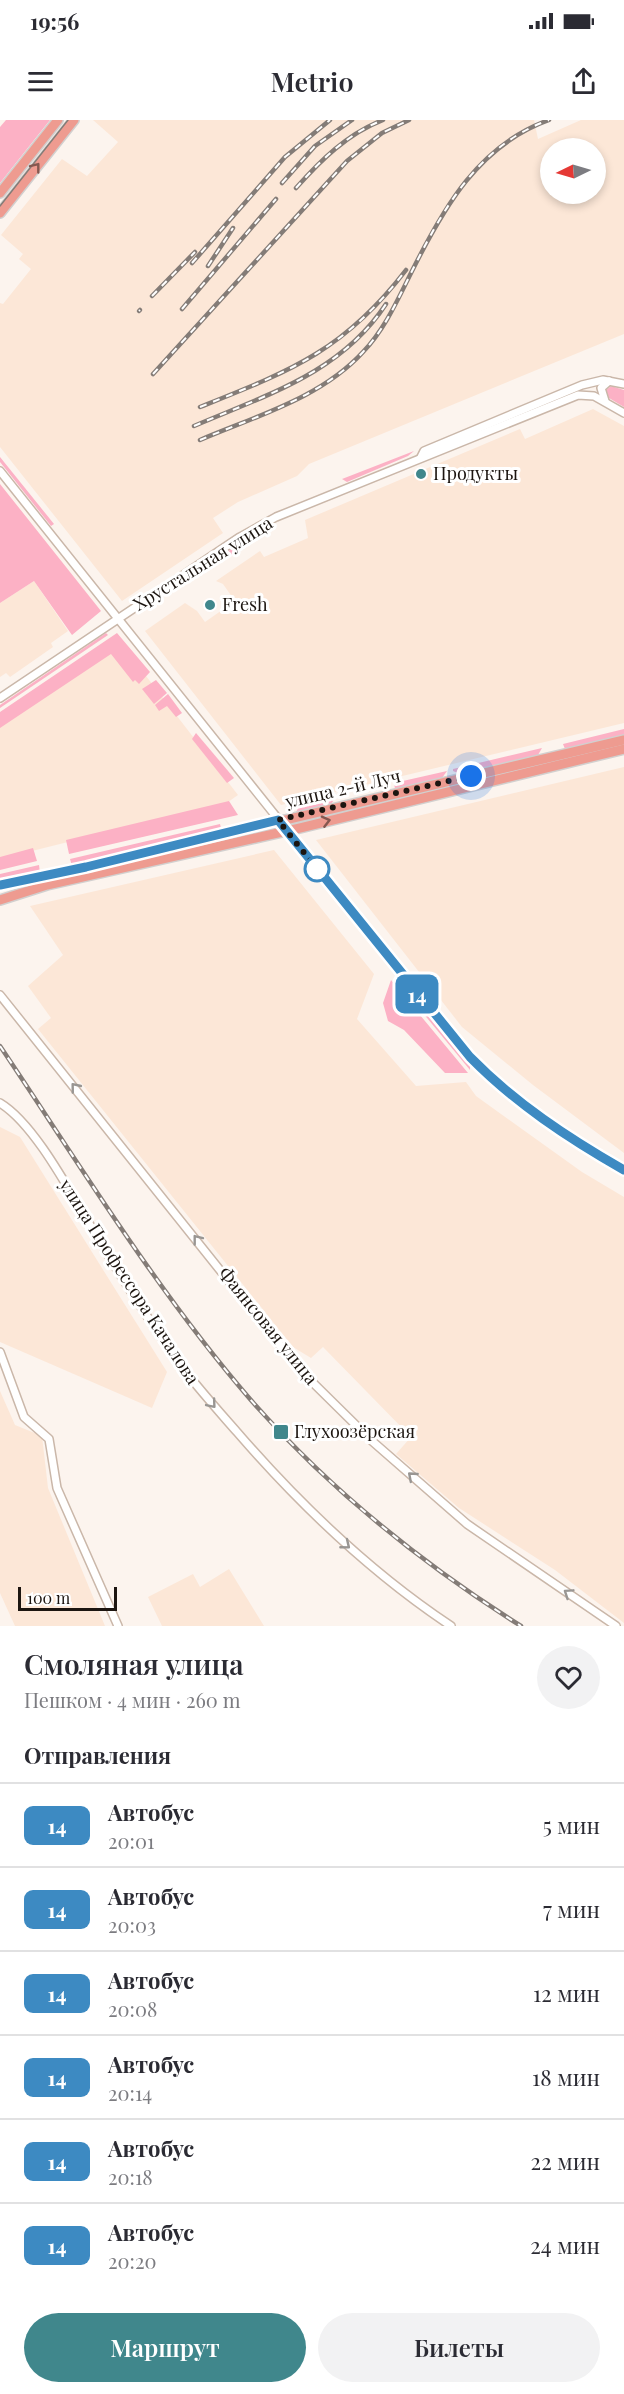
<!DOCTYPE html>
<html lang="ru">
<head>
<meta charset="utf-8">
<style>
	body { margin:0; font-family:"Playfair Display",serif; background:#f2f2f3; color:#2b2b33; height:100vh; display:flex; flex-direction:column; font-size:22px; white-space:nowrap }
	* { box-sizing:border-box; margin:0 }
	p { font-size:20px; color:#7c7c81 }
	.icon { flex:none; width:33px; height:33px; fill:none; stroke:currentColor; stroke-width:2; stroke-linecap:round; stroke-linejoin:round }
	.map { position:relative; height:1506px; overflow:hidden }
	.drawer { display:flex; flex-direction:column; background:#fff; flex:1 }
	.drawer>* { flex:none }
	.badge { padding:0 12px; border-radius:9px; font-size:21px; line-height:39px }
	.needle { width:39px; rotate:265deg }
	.controls { position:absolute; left:540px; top:18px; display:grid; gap:12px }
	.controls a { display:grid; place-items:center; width:66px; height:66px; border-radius:50%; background:#fff; box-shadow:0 3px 9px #0003; font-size:30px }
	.scale { position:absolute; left:18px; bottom:15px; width:99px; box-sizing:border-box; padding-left:6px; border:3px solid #1c1510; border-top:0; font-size:16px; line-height:21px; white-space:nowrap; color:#1c1510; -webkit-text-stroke:4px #fff; paint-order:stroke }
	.you { position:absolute; width:30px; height:30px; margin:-15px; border:4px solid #fff; border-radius:50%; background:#1a73e8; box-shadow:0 0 0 9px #1a73e833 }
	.map>.badge { position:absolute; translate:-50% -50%; box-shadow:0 0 0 3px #fff }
	h2 { padding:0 24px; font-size:22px; line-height:54px }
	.round { display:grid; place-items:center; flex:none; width:63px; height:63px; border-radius:32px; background:#f2f2f3 }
	.summary { display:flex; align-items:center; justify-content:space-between; height:102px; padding:0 24px }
	h1 { font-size:28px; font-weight:600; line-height:45px }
	.button { display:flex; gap:12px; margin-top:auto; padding:12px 24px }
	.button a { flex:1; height:69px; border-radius:36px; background:#40878c; color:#fff; font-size:24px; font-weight:600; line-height:69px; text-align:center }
	.button a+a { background:#f2f2f3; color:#2b2b33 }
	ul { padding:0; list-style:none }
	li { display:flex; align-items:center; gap:18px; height:84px; padding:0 24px; border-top:2px solid #e1e1e2 }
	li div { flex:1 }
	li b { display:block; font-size:22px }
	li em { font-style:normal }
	li .badge { min-width:66px; font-weight:700; text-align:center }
	.status { display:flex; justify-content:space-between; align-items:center; height:42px; padding:0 30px; background:#fff; direction:ltr }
	.status svg { height:16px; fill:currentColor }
	header { display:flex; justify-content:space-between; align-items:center; height:78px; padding:0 24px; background:#fff; font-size:27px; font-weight:600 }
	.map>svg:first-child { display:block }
</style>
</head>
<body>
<div class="status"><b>19:56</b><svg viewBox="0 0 49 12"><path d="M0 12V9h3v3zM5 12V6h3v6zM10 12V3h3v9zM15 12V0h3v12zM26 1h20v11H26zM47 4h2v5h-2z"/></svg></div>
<header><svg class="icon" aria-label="menu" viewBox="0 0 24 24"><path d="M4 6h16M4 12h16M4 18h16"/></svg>Metrio<svg class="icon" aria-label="share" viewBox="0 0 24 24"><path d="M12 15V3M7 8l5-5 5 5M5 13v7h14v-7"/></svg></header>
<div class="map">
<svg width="624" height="1506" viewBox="0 0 624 1506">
	<rect width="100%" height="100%" fill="#fcf4ee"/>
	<g fill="#fce7d7" fill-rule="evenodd">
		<path d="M93 0H534L538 19 581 0H624V214L309 344 297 356 238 382 213 398 223 413 122 481 0 327V183L3 184 31 149 19 139 23 134 1 115 62 39 87 56 118 22ZM550 28H596V74H550Z"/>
		<polygon points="593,289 624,306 624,603 281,685 145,511 185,483 197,491 205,502 235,481 223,464 216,461 260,431 264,437 308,418 305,400 520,309 525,319"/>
		<polygon points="34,461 68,511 51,523 53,527 10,557 6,553 0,557 0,483"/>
		<polygon points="122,525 238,675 228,682 0,739 0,607"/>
		<polygon points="624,647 624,1033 533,965 462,907 316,720"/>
		<polygon points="274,730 374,854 357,899 416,966 466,962 476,976 582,1052 624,1077 624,1503 555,1450 459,1388 396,1334 411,1317 323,1227 311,1238 293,1227 38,909 51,898 28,866 63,835 30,786"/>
		<polygon points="0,1007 20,1017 167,1252 152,1288 0,1222"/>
		<polygon points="0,1271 15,1305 42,1316 48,1368 105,1506 15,1506 0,1473"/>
		<polygon points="229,1449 264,1506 162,1506 148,1477 193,1454 200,1467"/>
	</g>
	<g fill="#fcb1c5">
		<polygon points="6,0 50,0 0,63 0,7"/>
		<polygon points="611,266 624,270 624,287 609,278 606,270"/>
		<polygon points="414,331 408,336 347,362 342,359"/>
		<polygon points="0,337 54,404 51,406 0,342"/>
		<polygon points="0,364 101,491 72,515 34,461 0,483"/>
		<polygon points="257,412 264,415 207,449 206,446"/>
		<polygon points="106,513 108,515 0,588 0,585"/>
		<polygon points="117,513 150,552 139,564 135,560 133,562 111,534 0,608 0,592"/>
		<polygon points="156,560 167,573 154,584 142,569"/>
		<polygon points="168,574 182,593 176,597 167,586 159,591 155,585"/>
		<polygon points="624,609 624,615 565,629 563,624"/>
		<polygon points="196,613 234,658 227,663 192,619"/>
		<polygon points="542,628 538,635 460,654 453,651 453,649"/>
		<polygon points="447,651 442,658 395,669 394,663"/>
		<polygon points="336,677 331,684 296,692 300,685"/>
		<polygon points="229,681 238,695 69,734 66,720"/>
		<polygon points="220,704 221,708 198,716 72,746 70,739"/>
		<polygon points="33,728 37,741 0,750 0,737"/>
		<polygon points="39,745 40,753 0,760 0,754"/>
		<polygon points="394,858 398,859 470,945 470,950"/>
		<polygon points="391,860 468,953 445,953 404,910 388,901 383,883"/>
	</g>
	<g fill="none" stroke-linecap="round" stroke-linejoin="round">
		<g stroke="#cab7a9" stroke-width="10">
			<g id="minor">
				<polyline points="605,281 601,268 609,261"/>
				<polyline points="421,337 424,331 436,326 582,265 603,260 624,264"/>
				<path d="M0 351 458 924C505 976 563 1016 624 1050"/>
				<polyline points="0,578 240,417 276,397 578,275 594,276 624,293"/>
				<polyline points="0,875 299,1249 372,1321 467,1404 616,1506"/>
				<path d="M0 983C35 1004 71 1074 93 1110 119 1154 147 1197 176 1239 195 1265 216 1288 237 1312 301 1386 370 1452 451 1506"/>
				<polyline points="0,1232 24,1297 49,1319 57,1368 118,1506"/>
			</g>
		</g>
		<g stroke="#d2d0cf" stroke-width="12">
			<g id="major">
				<polyline points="0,73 58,0"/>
				<polyline points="0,93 74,0"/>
				<polyline points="0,765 70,751 624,620"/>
				<polyline points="0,780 47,765 300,708 624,629"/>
			</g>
		</g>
		<use href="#minor" stroke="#fff" stroke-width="7"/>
		<use href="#major" stroke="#ee9b90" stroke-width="9"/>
		<polyline stroke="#847c77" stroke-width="1.5" points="0,86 68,0"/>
		<g stroke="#847c77" stroke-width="4.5">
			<g id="rail">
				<polyline points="282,63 315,26 352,0"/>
				<path d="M296 68C321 40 347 14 383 0"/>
				<polyline points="192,143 285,37 330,0"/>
				<polyline points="208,146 233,108"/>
				<polyline points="152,176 195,132"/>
				<polyline points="182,189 276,79"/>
				<polyline points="139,191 140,190"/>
				<polyline points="153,254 347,41 382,13 409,0"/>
				<path d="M200 287C290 251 344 231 406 150"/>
				<path d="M194 306C266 275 341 253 386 184"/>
				<path d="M200 320C256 296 321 278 363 232 385 209 398 179 412 151 444 87 479 25 549 0"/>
				<path d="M0 926C80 1045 156 1170 250 1279 328 1368 421 1443 521 1506"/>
			</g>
		</g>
		<use href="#rail" stroke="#fff" stroke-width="2" stroke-dasharray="7" stroke-linecap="butt"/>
	</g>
	<defs><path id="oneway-chevron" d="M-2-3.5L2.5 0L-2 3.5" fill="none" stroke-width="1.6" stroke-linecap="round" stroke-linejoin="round" transform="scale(1.5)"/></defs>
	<g stroke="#855850">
		<use href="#oneway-chevron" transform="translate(36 47) rotate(-52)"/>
		<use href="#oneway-chevron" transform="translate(326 701) rotate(-14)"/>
	</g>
	<g stroke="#999693">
		<use href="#oneway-chevron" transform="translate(75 967) rotate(-129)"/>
		<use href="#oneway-chevron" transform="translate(197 1119) rotate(-128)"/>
		<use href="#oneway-chevron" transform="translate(212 1284) rotate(50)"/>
		<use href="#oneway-chevron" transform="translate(412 1356) rotate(-139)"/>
		<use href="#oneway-chevron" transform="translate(346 1425) rotate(39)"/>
		<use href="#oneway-chevron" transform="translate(568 1473) rotate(-146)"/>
	</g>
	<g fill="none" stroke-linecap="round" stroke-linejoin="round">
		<g stroke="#fff" stroke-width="14">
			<path id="line" d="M0 765 86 747 278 700 470 937C515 983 568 1018 624 1050"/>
		</g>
		<use href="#line" stroke="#3d8ac2" stroke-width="9"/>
		<polyline stroke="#1c1510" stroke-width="6" stroke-dasharray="0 10.8" points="317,749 278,700 471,656"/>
	</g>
	<g fill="#40878c" stroke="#fff" stroke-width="2">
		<circle cx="421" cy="354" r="6"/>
		<circle cx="210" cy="485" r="6"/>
		<rect x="273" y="1304" width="16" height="16" rx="3"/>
	</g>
	<circle fill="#fff" stroke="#3d8ac2" stroke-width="3" cx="317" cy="749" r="12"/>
	<g text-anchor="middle" stroke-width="6" stroke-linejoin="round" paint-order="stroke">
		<g font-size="18" fill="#1c1510" stroke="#fff" text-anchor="start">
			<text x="433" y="360">Продукты</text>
			<text x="222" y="491">Fresh</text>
			<text x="294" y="1318">Глухоозёрская</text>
		</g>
		<g font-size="18" fill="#1c1510" stroke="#fff">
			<text transform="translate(203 444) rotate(-32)" y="6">Хрустальная улица</text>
			<text transform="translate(343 669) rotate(-13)" y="6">улица 2-й Луч</text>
			<text transform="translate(129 1162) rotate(57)" y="6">улица Профессора Качалова</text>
			<text transform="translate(268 1206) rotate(51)" y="6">Фаянсовая улица</text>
		</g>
	</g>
</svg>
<div class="controls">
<a><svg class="needle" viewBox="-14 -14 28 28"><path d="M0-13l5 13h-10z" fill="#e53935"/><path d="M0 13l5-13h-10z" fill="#7c7c81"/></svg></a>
</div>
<div class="scale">100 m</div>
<div class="you" style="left:471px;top:656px"></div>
<b class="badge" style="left:417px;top:874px;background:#3d8ac2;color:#fff">14</b>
</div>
<section class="drawer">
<div class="summary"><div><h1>Смоляная улица</h1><p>Пешком · 4 мин · 260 m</p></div><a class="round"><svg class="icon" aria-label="heart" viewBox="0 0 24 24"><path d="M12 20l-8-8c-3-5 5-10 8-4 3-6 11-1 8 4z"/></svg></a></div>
<h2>Отправления</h2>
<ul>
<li><span class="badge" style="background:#3d8ac2;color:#fff">14</span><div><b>Автобус</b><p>20:01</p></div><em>5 мин</em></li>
<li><span class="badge" style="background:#3d8ac2;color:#fff">14</span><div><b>Автобус</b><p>20:03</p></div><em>7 мин</em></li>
<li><span class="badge" style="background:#3d8ac2;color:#fff">14</span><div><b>Автобус</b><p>20:08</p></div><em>12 мин</em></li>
<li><span class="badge" style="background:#3d8ac2;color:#fff">14</span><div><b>Автобус</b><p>20:14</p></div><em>18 мин</em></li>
<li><span class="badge" style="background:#3d8ac2;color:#fff">14</span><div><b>Автобус</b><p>20:18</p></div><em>22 мин</em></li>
<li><span class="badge" style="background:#3d8ac2;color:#fff">14</span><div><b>Автобус</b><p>20:20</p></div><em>24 мин</em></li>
</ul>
<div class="button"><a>Маршрут</a><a>Билеты</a></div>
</section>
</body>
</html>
